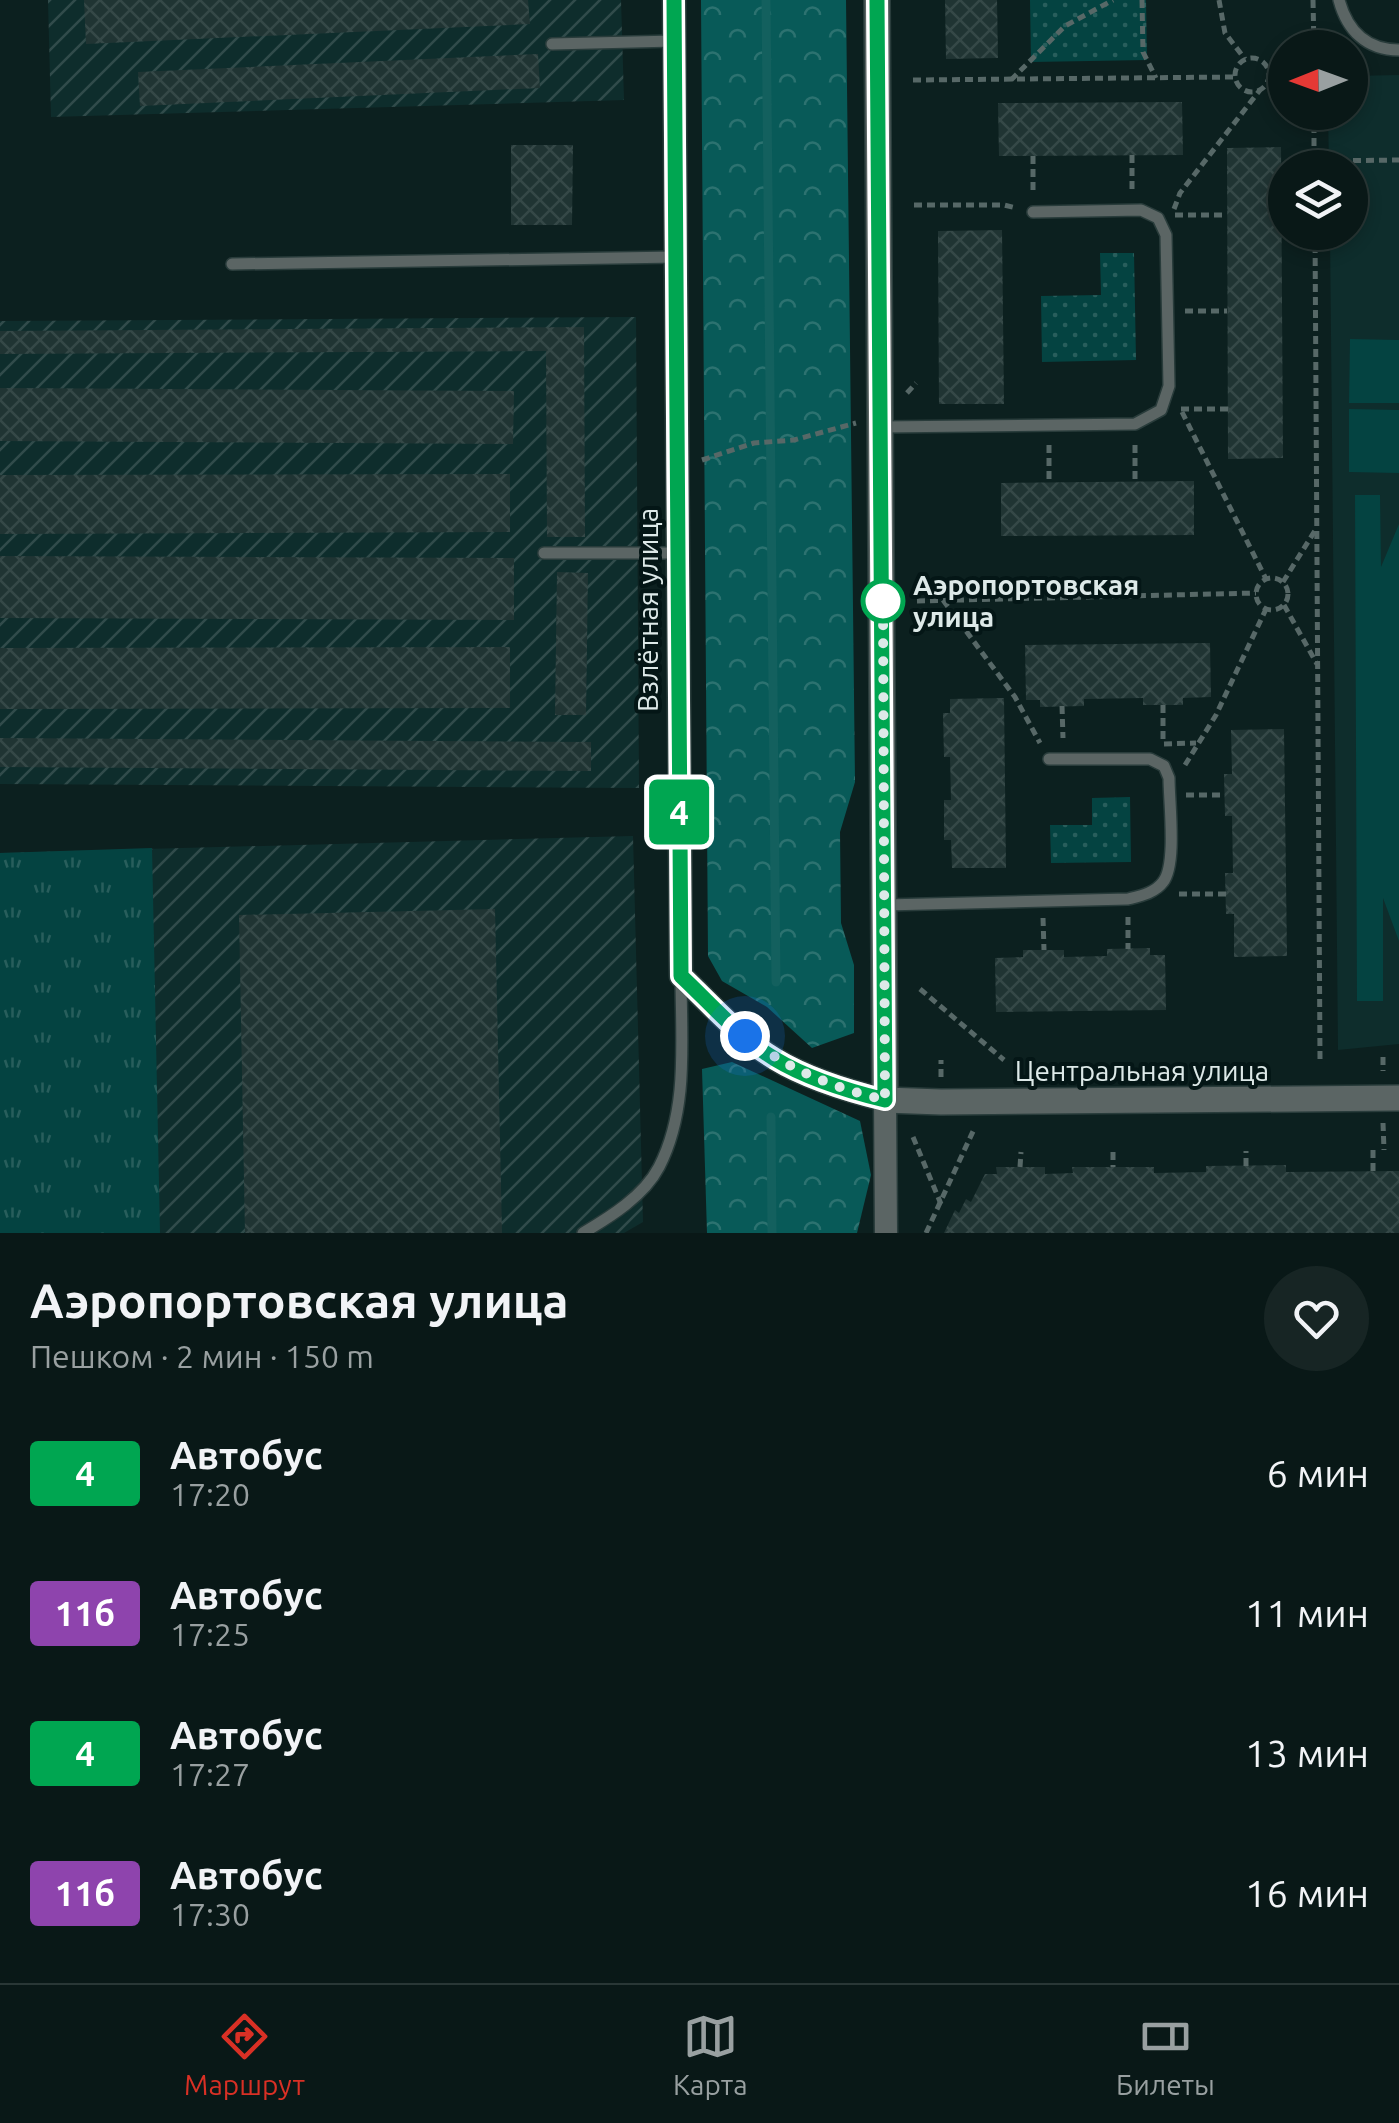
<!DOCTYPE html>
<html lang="ru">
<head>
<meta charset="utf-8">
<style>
	body { margin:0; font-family:Ubuntu,sans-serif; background:#172524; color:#f1f3f6; height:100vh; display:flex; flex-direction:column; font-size:38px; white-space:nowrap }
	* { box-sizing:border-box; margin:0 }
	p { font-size:32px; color:#99a0a1 }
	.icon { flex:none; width:55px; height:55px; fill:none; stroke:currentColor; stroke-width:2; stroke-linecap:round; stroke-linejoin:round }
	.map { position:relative; height:1233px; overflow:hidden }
	.drawer { display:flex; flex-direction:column; background:#091817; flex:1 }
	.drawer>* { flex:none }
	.badge { padding:0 20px; border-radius:8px; font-size:35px; line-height:65px }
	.needle { width:65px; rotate:269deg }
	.buttons { position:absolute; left:1268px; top:30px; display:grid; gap:20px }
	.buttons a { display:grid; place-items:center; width:100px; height:100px; border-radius:50%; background:#091817; box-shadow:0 5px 15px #0003,0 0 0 2px #293736; font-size:50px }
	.you { position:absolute; width:50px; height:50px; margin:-25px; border:8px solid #fff; border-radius:50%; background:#1a73e8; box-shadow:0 0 0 15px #1a73e833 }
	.map>.badge { position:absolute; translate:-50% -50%; box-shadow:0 0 0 5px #fff }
	.round { display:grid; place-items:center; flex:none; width:105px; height:105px; border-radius:52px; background:#172524 }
	.summary { display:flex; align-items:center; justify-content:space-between; height:170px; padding:0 30px }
	h1 { font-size:48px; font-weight:700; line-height:75px }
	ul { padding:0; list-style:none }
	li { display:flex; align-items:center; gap:30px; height:140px; padding:0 30px }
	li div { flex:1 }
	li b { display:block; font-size:38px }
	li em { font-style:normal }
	li .badge { min-width:110px; font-weight:700; text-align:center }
	.menu { display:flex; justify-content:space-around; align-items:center; height:140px; border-top:2px solid #293736; background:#091817; font-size:28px; color:#99a0a1 }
	.menu a { display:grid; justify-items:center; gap:5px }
	.menu .on { color:#d93025 }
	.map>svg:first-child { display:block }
</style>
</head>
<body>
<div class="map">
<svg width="1399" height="1233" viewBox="0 0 1399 1233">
	<defs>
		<pattern id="industrial-furrows" width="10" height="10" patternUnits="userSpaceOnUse" patternTransform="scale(2.5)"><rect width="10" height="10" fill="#0e2d2c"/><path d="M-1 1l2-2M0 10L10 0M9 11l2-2" fill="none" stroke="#314b4b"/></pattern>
		<pattern id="grass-tufts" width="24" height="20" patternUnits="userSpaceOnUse" patternTransform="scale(2.5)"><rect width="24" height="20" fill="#044341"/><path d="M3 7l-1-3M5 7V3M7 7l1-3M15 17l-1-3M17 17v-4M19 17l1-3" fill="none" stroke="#285e5c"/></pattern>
		<pattern id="forest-crowns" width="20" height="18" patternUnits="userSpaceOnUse" patternTransform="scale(2.5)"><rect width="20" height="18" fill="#085a58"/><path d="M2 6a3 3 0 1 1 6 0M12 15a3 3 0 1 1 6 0" fill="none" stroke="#2c7270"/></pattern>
		<pattern id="park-dots" width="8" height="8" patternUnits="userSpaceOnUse" patternTransform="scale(2.5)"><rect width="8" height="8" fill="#044341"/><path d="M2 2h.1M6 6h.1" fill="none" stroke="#285e5c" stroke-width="1.8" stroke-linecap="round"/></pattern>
		<pattern id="building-cross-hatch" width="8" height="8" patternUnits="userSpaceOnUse" patternTransform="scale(2.5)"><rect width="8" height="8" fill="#203433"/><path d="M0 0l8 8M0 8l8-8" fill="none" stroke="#354847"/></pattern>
	</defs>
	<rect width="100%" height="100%" fill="#0c201f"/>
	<polygon fill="#0e2d2c" points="1399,75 1399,1044 1338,1050 1330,233 1350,232 1350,168 1329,167 1328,113 1350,112 1350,76"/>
	<g fill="url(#industrial-furrows)">
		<polygon points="48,0 621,0 624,100 51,117"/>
		<polygon points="636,317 639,788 0,784 0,321"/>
		<polygon points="633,836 643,1222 624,1233 0,1233 0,853"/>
	</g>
	<polygon fill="url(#grass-tufts)" points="152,848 160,1233 0,1233 0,853"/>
	<g fill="url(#forest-crowns)">
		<polygon points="701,0 846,0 855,782 840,832 841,923 854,965 854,1033 812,1048 767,1007 722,981 708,956"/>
		<polygon points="732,1062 860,1121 871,1175 857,1233 707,1233 702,1069"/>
	</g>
	<g fill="url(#park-dots)">
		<polygon points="1030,0 1146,0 1147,60 1031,62"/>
		<polygon points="1100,253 1134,253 1136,360 1042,362 1041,296 1101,295"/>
		<polygon points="1130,797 1131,862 1051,863 1050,825 1092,825 1092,798"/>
	</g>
	<g fill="#044341">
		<polygon points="1350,339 1399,340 1399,403 1349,403"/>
		<polygon points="1349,409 1399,410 1399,473 1349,472"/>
		<polygon points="1355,495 1380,495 1381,567 1399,524 1399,941 1383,898 1383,1001 1357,1001"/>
	</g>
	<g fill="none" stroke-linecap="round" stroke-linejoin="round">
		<g stroke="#13605e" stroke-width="9">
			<polyline points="766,0 776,982"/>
			<polyline points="771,1117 772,1233"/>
		</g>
	</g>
	<g fill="url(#building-cross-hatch)">
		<polygon points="84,0 528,0 530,24 86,44"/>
		<polygon points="945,0 997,0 998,58 946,59"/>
		<polygon points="538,54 540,88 140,106 138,72"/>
		<polygon points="1182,102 1183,155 999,156 998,103"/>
		<polygon points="511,145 573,145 572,225 511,225"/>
		<polygon points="1281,147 1283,458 1228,459 1227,148"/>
		<polygon points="1002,230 1004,404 939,404 938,231"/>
		<polygon points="584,327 585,537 547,537 546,351 0,354 0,331"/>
		<polygon points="0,388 514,391 513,444 0,441"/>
		<polygon points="510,474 510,532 0,534 0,475"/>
		<polygon points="1194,481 1194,535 1001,536 1001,483"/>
		<polygon points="0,556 514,558 514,620 0,618"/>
		<polygon points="557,572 588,573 586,715 555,715"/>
		<polygon points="1210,643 1211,697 1183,698 1183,705 1143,705 1143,698 1084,699 1084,706 1040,707 1040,700 1026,700 1025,645"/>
		<polygon points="510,647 510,708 0,709 0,648"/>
		<polygon points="1004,698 1006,868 952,868 951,840 944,840 944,800 951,800 950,757 944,757 943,713 950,713 950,699"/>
		<polygon points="1284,729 1287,956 1234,957 1234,914 1226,914 1225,873 1233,873 1232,816 1225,816 1224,774 1232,774 1231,730"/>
		<polygon points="0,738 591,742 591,771 0,767"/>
		<polygon points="495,909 502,1233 245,1233 239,915"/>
		<polygon points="1150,948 1150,955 1165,955 1166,1010 996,1012 995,958 1023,957 1023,950 1064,950 1064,957 1107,956 1107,949"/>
		<polygon points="1286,1165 1286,1172 1399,1171 1399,1233 944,1233 955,1210 959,1213 966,1199 971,1202 985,1174 997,1174 996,1167 1045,1167 1045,1174 1073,1173 1072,1167 1154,1167 1154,1173 1206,1172 1206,1166"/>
	</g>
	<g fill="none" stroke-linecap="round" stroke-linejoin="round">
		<g stroke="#293c3b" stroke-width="14">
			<g id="service">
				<path d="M1339 0C1347 30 1366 50 1399 50"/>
				<polyline points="552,44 674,41"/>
				<polyline points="232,264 676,257"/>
				<polyline points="882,427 1135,424 1161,410 1169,386 1166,235 1158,218 1141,210 1033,212"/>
				<polyline points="544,553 677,553"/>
				<path d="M885 905 1128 899C1140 896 1155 893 1163 882 1177 865 1169 802 1169 778L1164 766 1150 759H1049"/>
				<path d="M583 1233C610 1217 644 1196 659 1167 689 1109 681 1040 681 976"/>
			</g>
		</g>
		<g stroke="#293c3b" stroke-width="25">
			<path id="minor" d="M674 0 681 976C711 1004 740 1038 775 1059 808 1079 848 1091 885 1100L886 1233"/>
		</g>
		<g stroke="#293c3b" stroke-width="28">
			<polyline id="tertiary" points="877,0 885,1100 941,1102 1399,1098"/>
		</g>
		<g stroke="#576867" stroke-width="5" stroke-dasharray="8 5" stroke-linecap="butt">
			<polyline points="1142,0 1143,52 1156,78"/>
			<polyline points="1219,0 1225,33 1245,59"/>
			<polyline points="1313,0 1314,48"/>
			<polyline points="1296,48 1314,29"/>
			<circle cx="1252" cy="75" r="17"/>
			<polyline points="1271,72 1285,58"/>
			<polyline points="913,80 1234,77"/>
			<polyline points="1011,80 1065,26 1113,0"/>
			<polyline points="1269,82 1285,96"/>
			<polyline points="1314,112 1314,168"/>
			<polyline points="1132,155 1132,192"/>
			<polyline points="1033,156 1033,194"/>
			<polyline points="1314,161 1399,160"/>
			<polyline points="914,205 1004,205 1016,208"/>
			<polyline points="1174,209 1180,193 1260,90"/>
			<polyline points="1175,215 1227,215"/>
			<polyline points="1315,232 1320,1059"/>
			<polyline points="1185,311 1227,311"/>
			<polyline points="907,393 916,383"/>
			<polyline points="1181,409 1228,409"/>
			<polyline points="1182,412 1266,579"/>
			<polyline points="1049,445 1049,482"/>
			<polyline points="1135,445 1135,482"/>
			<polyline points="702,460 754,443 794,440 856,423"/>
			<circle cx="1272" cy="594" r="16"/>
			<polyline points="1283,582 1316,529"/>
			<polyline points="943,600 1015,697 1040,743"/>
			<polyline points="917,601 1256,593"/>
			<polyline points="1284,605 1317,664"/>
			<polyline points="1163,705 1163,742"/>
			<polyline points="1062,706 1063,738"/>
			<polyline points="1164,744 1196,743"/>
			<polyline points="1185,765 1216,715 1266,609"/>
			<polyline points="1186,795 1225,795"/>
			<polyline points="1179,894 1226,894"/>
			<polyline points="1128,917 1128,949"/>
			<polyline points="1043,918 1044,950"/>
			<polyline points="920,989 1004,1060"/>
			<polyline points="1383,1057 1383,1071"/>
			<polyline points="941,1077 941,1060"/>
			<polyline points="1383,1123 1384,1150"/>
			<polyline points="913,1137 941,1204"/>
			<polyline points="1113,1152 1113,1167"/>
			<polyline points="1246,1166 1246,1151"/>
			<polyline points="1020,1167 1021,1152"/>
			<polyline points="1373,1171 1373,1149"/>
			<polyline points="926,1233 975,1127"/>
		</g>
		<use href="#service" stroke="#5b6564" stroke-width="11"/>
		<use href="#minor" stroke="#5b6564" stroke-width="22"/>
		<use href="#tertiary" stroke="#5b6564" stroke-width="25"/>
	</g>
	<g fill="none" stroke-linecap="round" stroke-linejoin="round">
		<g stroke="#fff" stroke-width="22">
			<path id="line" d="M674 0 681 976C711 1004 740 1038 775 1059 808 1079 848 1091 885 1100L877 0"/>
		</g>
		<use href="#line" stroke="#00a651" stroke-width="15"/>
		<path stroke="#dde9e8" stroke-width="10" stroke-dasharray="0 18" d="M745 1036C787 1069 834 1088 885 1100L883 601"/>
	</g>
	<circle fill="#fff" stroke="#00a651" stroke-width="5" cx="883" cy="601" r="20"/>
	<g text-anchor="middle" stroke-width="8" stroke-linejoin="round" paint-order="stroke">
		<g font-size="28" font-weight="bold" fill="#dde9e8" stroke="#041616" text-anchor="start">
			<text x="913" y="595">Аэропортовская<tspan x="913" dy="32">улица</tspan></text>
		</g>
		<g font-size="28" fill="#dde9e8" stroke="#041616">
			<text transform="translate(648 610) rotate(-90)" y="10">Взлётная улица</text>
			<text x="1142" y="1081">Центральная улица</text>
		</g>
	</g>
</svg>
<div class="buttons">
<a><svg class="needle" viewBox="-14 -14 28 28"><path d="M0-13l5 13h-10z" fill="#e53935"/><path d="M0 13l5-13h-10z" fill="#99a0a1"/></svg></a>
<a><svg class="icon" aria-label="layers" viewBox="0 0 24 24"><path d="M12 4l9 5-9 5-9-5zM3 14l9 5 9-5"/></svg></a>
</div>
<div class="you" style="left:745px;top:1036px"></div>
<b class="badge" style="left:679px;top:812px;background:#00a651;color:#fff">4</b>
</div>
<section class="drawer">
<div class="summary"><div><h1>Аэропортовская улица</h1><p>Пешком · 2 мин · 150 m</p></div><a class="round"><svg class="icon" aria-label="heart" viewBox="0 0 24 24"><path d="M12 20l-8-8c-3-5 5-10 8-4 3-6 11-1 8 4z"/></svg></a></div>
<ul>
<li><span class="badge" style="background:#00a651;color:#fff">4</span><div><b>Автобус</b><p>17:20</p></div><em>6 мин</em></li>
<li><span class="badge" style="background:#8e44ad;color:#fff">11б</span><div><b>Автобус</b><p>17:25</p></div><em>11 мин</em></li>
<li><span class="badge" style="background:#00a651;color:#fff">4</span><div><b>Автобус</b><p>17:27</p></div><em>13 мин</em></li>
<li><span class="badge" style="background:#8e44ad;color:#fff">11б</span><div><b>Автобус</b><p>17:30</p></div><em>16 мин</em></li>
</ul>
</section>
<nav class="menu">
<a class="on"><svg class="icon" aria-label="directions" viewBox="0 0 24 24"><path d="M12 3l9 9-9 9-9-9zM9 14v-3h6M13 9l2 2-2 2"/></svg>Маршрут</a>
<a><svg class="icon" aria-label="map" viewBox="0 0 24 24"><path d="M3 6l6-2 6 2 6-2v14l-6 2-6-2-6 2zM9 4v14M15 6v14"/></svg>Карта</a>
<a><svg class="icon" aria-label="tickets" viewBox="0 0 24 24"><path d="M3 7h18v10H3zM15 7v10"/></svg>Билеты</a>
</nav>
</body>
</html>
